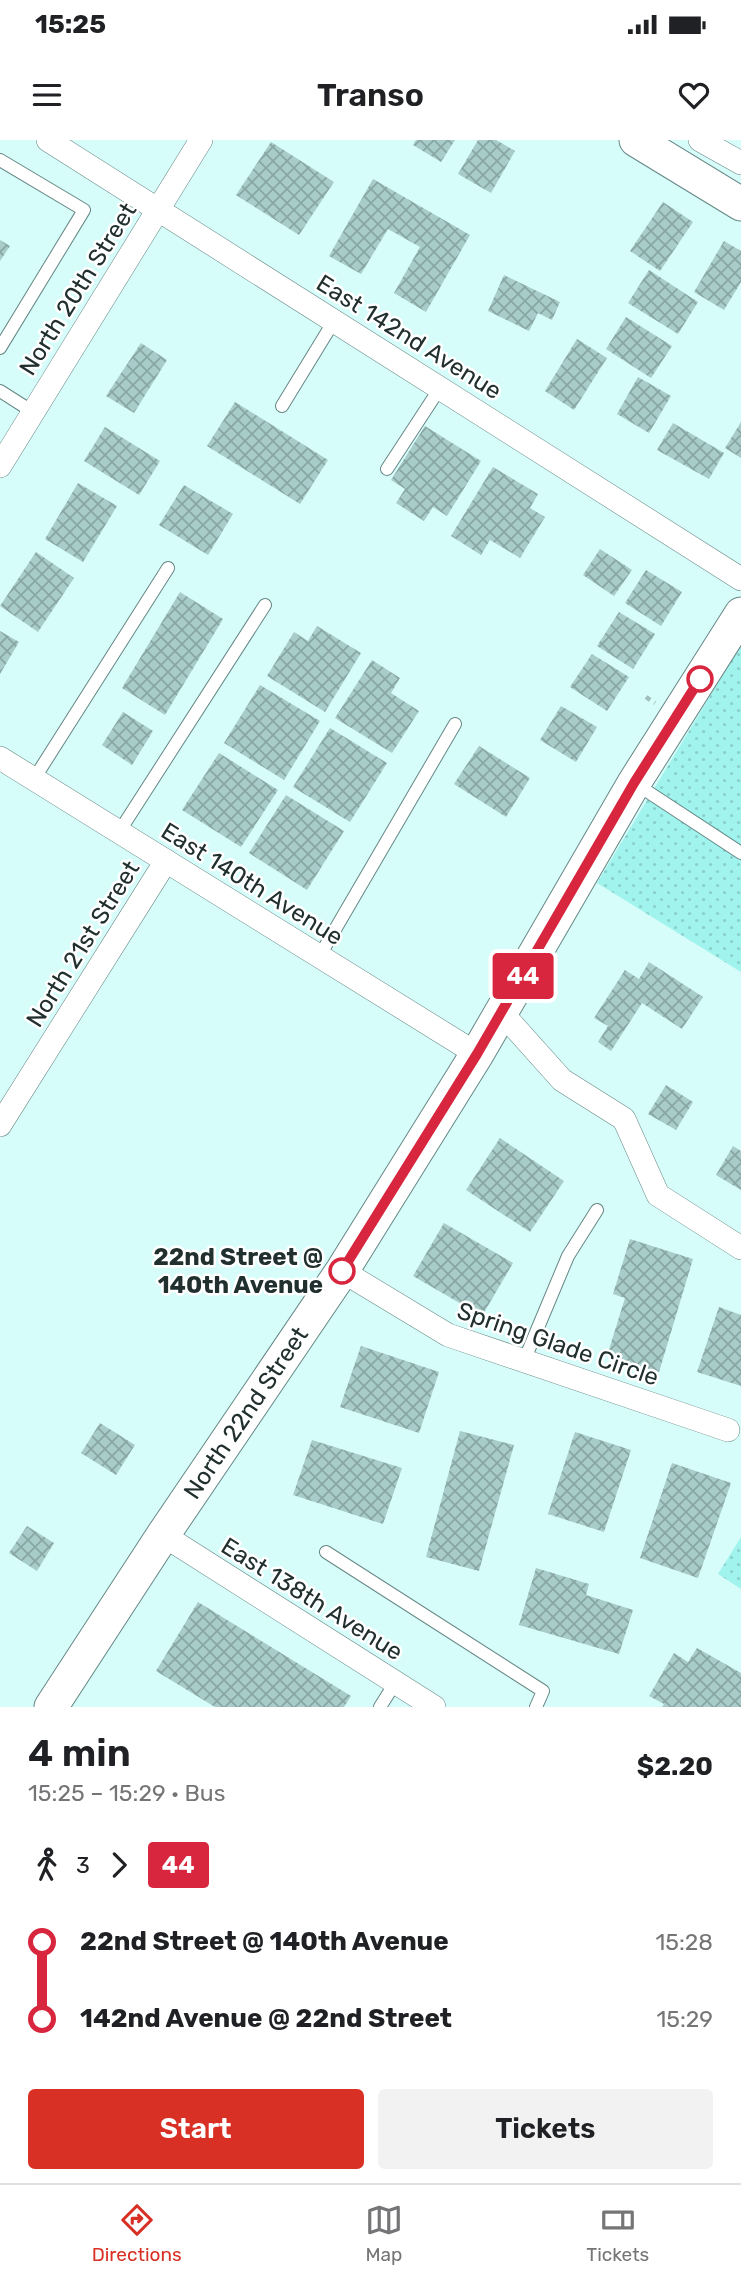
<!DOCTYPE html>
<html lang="en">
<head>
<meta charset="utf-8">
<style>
	body { margin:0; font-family:Rubik,sans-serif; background:#f2f2f2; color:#202124; height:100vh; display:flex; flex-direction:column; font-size:26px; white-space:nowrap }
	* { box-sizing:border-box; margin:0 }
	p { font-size:23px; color:#757577 }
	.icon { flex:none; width:38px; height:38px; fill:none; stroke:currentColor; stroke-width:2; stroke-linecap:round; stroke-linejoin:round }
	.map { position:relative; height:1567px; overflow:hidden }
	.side { display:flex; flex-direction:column; background:#fff; flex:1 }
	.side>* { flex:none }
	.badge { padding:0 14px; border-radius:5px; font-size:24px; line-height:46px }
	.map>.badge { position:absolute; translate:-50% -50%; box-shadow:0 0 0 4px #fff }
	.legs { display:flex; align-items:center; gap:10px; height:77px; padding:0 28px; font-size:23px }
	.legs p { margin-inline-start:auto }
	.headline { display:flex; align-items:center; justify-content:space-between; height:119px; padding:0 28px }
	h1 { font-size:38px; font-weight:600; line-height:52px }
	.primary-button { display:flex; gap:14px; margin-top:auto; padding:14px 28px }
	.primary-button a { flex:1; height:80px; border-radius:7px; background:#d93025; color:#fff; font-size:28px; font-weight:600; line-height:80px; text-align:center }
	.primary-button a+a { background:#f2f2f2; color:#202124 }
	ul { padding:0 28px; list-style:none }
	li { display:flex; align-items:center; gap:24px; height:77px; font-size:26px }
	li i { display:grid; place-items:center; width:10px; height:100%; margin:0 9px; background:currentColor }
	li i::after { content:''; width:18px; height:18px; margin:-9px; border:5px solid; border-radius:50%; background:#fff }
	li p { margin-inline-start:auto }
	li:first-child i { background:linear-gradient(#0000 50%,currentColor 0) }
	li:last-child i { background:linear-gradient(currentColor 50%,#0000 0) }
	.status { display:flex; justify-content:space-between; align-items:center; height:49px; padding:0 35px; background:#fff; direction:ltr }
	.status svg { height:19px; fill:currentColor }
	header { display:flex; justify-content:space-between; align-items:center; height:91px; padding:0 28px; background:#fff; font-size:32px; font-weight:600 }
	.tab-bar { display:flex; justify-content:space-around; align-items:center; height:98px; border-top:2px solid #e0e0e0; background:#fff; font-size:19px; color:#757577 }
	.tab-bar a { display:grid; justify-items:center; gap:4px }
	.tab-bar .current { color:#d93025 }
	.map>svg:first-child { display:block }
</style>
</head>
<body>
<div class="status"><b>15:25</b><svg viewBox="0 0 49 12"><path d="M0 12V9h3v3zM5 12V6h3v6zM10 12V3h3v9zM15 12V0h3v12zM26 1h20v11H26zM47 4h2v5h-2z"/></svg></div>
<header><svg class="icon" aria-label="menu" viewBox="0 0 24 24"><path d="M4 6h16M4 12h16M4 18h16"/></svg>Transo<svg class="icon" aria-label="heart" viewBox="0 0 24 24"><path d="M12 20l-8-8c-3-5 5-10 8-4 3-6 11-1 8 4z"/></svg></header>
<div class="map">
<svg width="741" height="1567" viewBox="0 0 741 1567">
	<defs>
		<pattern id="grass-dots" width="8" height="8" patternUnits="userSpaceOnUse" patternTransform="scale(1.75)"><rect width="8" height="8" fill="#a1f3ee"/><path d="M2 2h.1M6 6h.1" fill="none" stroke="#8ad1cc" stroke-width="1.8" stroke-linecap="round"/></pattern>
		<pattern id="building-cross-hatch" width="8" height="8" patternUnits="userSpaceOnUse" patternTransform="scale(1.75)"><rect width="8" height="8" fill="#a8ccc9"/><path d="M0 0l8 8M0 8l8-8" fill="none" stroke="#88a6a4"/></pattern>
	</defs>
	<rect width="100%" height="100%" fill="#d7fdfa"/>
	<g fill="url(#grass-dots)">
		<polygon points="741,505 741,832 597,743"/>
		<polygon points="741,1397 741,1449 718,1434"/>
	</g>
	<g fill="url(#building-cross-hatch)">
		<polygon points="416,0 455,0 441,22 413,5"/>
		<polygon points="478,0 496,0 515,11 491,53 458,34"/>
		<polygon points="271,2 334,42 299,95 236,55"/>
		<polygon points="373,39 470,95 426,172 394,153 420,107 388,89 361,134 329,116"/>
		<polygon points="663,62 693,82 660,131 630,111"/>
		<polygon points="0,100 10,106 0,121"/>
		<polygon points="724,101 741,111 741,142 724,170 694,152"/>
		<polygon points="649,130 698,162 678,194 628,163"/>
		<polygon points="504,135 560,162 552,180 538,173 529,191 488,171"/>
		<polygon points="626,177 672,206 651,238 606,209"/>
		<polygon points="577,199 607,218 574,270 545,251"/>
		<polygon points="141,203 167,220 134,273 106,256"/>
		<polygon points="638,237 671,256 649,293 617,274"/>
		<polygon points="235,262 328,320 300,364 207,306"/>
		<polygon points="741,282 741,318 725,308"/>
		<polygon points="673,283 724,313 709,339 657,310"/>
		<polygon points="425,286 481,321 447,376 433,367 424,381 396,363 405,349 391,340"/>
		<polygon points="105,287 160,321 139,355 84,321"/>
		<polygon points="493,327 538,354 530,368 545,377 520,418 490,400 481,415 451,396"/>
		<polygon points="78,343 117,366 83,422 45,399"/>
		<polygon points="184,345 233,374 208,415 159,385"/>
		<polygon points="600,409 632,430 614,456 583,435"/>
		<polygon points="36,412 74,438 38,492 0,466"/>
		<polygon points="646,430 682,452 661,486 625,463"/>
		<polygon points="180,452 223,479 165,575 122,548"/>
		<polygon points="619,472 655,494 633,529 597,506"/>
		<polygon points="317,486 361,513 325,572 267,536 294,492 308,501"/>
		<polygon points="0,491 19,502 0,534"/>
		<polygon points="592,514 629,537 607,571 570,547"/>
		<polygon points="372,520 400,538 391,553 419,571 392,613 335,578"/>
		<polygon points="260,545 320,581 284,640 224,603"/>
		<polygon points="561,566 597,587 576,622 540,600"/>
		<polygon points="123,572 153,591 132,625 102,605"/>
		<polygon points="330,588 387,623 350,682 293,647"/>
		<polygon points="479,606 530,638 506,677 454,644"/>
		<polygon points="219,613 278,650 241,707 182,670"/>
		<polygon points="286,655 344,691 307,750 249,713"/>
		<polygon points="649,822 703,857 682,889 642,863 611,911 598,902 608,886 594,878 625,830 639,839"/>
		<polygon points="666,945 693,962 676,990 648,974"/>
		<polygon points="500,998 564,1041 530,1092 466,1050"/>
		<polygon points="733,1006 741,1011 741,1050 716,1035"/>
		<polygon points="444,1083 513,1123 482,1176 413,1136"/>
		<polygon points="630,1099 693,1119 659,1232 607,1216 625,1158 613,1154"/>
		<polygon points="719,1167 741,1175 741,1246 697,1232"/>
		<polygon points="361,1206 439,1232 419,1293 340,1267"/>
		<polygon points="100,1283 135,1305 116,1335 81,1313"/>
		<polygon points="460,1291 514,1305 479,1431 426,1417"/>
		<polygon points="575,1292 631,1310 604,1392 548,1374"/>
		<polygon points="312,1300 402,1328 383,1384 293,1355"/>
		<polygon points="672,1323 731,1343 698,1438 640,1418"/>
		<polygon points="27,1386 54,1403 37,1431 9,1413"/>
		<polygon points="536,1428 589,1444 586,1455 633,1470 619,1514 519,1485"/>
		<polygon points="198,1462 351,1556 344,1567 215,1567 156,1531"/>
		<polygon points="697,1508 741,1533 741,1567 662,1567 664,1564 649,1556 674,1513 688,1522"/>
	</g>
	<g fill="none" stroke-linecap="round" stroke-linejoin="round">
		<g stroke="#658785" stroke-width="14">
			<g id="lane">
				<polyline points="0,20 84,70 0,208"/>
				<polyline points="0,251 33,272"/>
				<polyline points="282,266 334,181"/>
				<polyline points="387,329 440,248"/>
				<polyline points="34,639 168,428"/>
				<polyline points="636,644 741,713"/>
				<polyline points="119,692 265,465"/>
				<polyline points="319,817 455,584"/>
				<polyline points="524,1221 568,1116 597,1070"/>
				<polyline points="326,1412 543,1551 536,1567"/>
				<polyline points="380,1567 395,1543"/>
			</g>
		</g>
		<g stroke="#658785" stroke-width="24">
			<g id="street">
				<polyline points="48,0 741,439"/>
				<polyline points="700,0 741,23"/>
				<polyline points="0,326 201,0"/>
				<polyline points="0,618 477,914"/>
				<polyline points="502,873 562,940 624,979 658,1055 741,1108"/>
				<polyline points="0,985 166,721"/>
				<polyline points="342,1131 448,1195 728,1290"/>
				<polyline points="163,1395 434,1567"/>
			</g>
		</g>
		<g stroke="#658785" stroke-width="35">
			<g id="secondary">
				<polyline points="636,0 741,64"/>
				<polyline points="51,1567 163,1395 342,1131 477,914 634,643 741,474"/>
			</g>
		</g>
		<polyline stroke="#9fbebc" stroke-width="4.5" stroke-dasharray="5 5" stroke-linecap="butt" points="646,557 655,563"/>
		<use href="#lane" stroke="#fff" stroke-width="12"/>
		<use href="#street" stroke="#fff" stroke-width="23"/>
		<use href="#secondary" stroke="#fff" stroke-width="33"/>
	</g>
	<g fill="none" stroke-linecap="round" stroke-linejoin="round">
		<g stroke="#fff" stroke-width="16">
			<polyline id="line-1" points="342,1131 477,914 634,643 700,539"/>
		</g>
		<use href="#line-1" stroke="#d7263d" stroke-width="10"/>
	</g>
	<g fill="#fff" stroke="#d7263d" stroke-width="3.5">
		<circle cx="700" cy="539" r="12"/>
		<circle cx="342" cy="1131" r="12"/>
	</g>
	<g text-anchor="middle" stroke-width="5" stroke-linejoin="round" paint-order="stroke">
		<g font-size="24" fill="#21302f" stroke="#fff">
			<text transform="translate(78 149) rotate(-58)" y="8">North 20th Street</text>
			<text transform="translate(409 197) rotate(32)" y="8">East 142nd Avenue</text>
			<text transform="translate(252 744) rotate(32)" y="8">East 140th Avenue</text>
			<text transform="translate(83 804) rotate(-58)" y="8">North 21st Street</text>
			<text transform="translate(558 1204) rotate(19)" y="8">Spring Glade Circle</text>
			<text transform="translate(246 1273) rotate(-56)" y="8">North 22nd Street</text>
			<text transform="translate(312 1459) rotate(32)" y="8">East 138th Avenue</text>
		</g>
		<g font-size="24" font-weight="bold" fill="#21302f" stroke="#fff" text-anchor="end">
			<text x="323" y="1125">22nd Street @<tspan x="323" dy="28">140th Avenue</tspan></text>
		</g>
	</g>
</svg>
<b class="badge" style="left:523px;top:836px;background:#d7263d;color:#fff">44</b>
</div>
<section class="side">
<div class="headline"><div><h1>4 min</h1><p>15:25 – 15:29 · Bus</p></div><b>$2.20</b></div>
<div class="legs"><svg class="icon" aria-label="walk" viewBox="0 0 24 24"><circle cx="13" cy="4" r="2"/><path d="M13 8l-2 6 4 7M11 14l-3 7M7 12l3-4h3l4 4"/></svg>3<svg class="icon" aria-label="forward" viewBox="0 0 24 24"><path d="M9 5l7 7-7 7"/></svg><b class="badge" style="background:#d7263d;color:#fff">44</b></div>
<ul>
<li><i style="color:#d7263d"></i><b>22nd Street @ 140th Avenue</b><p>15:28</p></li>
<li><i style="color:#d7263d"></i><b>142nd Avenue @ 22nd Street</b><p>15:29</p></li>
</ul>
<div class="primary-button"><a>Start</a><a>Tickets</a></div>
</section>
<nav class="tab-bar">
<a class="current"><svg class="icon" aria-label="directions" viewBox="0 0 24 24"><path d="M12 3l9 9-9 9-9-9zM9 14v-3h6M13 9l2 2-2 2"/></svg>Directions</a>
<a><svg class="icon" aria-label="map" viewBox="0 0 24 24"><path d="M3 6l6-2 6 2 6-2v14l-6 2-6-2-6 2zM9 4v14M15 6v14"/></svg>Map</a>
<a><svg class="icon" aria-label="tickets" viewBox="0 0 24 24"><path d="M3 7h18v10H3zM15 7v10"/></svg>Tickets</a>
</nav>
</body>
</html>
